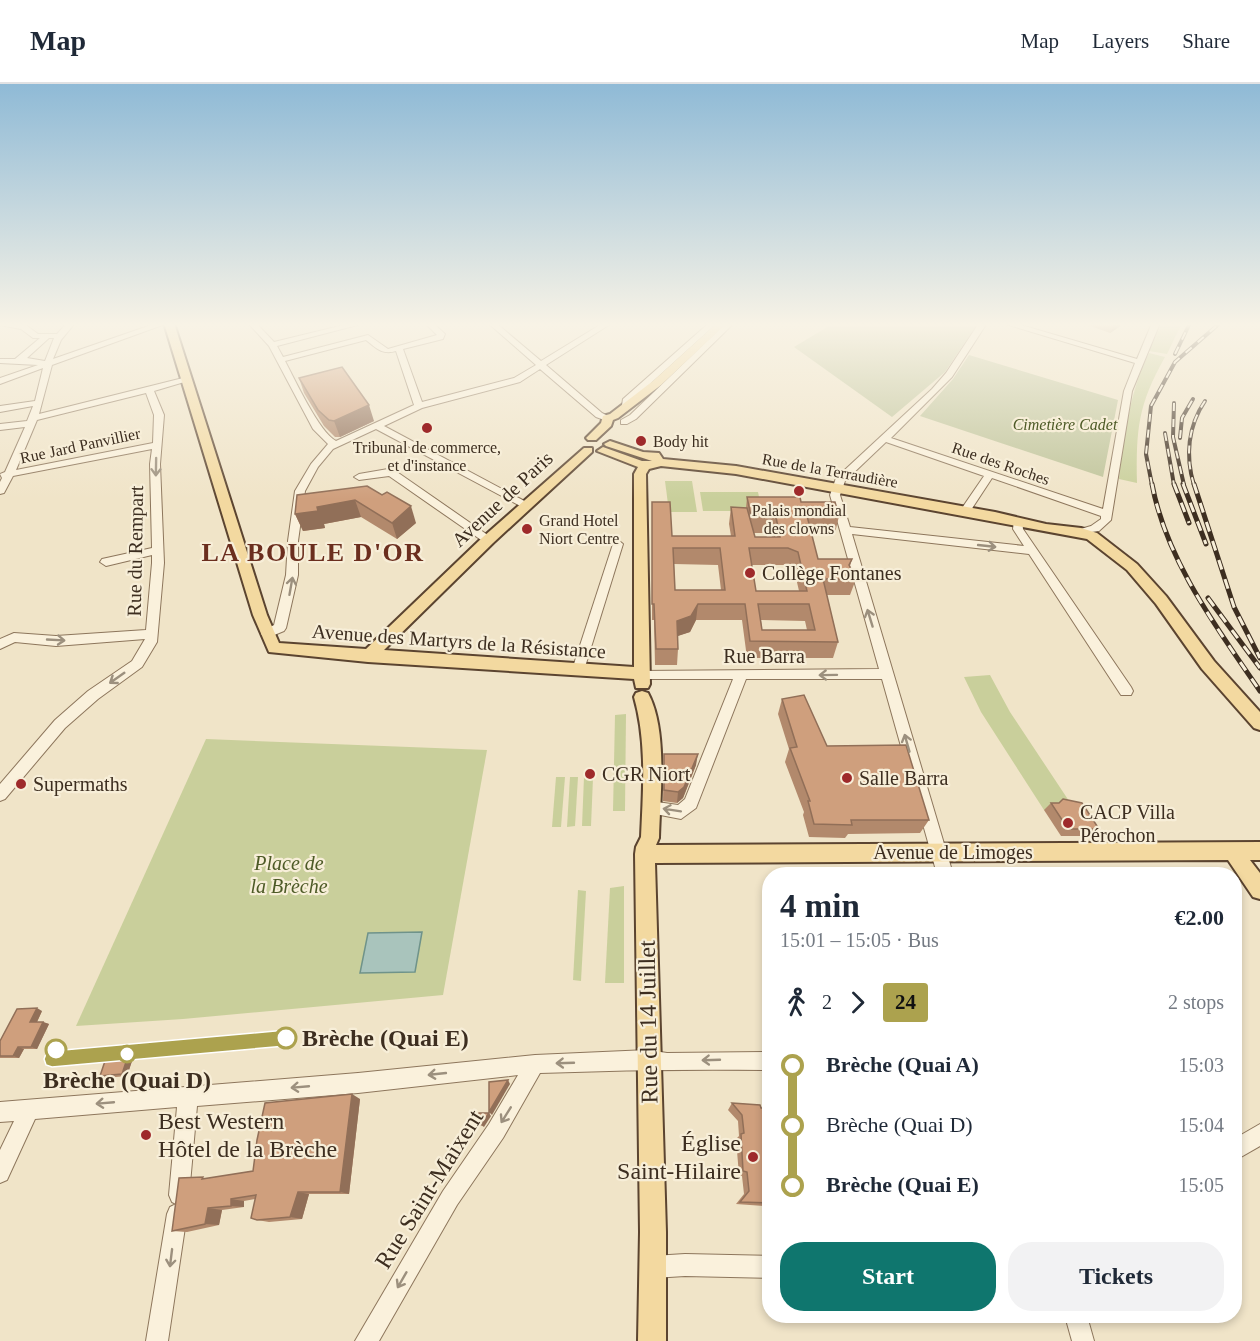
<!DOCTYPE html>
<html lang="en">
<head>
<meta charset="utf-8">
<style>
	body { margin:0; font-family:"Times New Roman",serif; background:#f2f2f3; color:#1f2937; height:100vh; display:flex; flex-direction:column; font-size:22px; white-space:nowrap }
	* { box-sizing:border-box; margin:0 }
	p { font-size:20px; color:#747a83 }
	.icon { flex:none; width:33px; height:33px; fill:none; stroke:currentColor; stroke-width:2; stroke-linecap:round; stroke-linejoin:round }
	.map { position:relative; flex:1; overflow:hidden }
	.sheet { position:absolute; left:762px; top:783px; width:480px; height:456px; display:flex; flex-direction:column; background:#fff; border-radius:24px; box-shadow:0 3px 9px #0003 }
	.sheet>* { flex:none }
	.badge { padding:0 12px; border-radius:4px; font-size:21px; line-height:39px }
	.map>.badge { position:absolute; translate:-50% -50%; box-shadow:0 0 0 3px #fff }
	.legs { display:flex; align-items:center; gap:9px; height:66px; padding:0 18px; font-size:20px }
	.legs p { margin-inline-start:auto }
	.overview { display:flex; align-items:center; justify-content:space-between; height:102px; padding:0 18px }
	h1 { font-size:33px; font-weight:800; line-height:45px }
	.primary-button { display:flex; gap:12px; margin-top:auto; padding:12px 18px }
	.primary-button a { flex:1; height:69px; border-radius:24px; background:#0f766e; color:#fff; font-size:24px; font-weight:800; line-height:69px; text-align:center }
	.primary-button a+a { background:#f2f2f3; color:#1f2937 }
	ul { padding:0 18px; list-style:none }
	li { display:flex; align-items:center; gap:21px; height:60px; font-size:22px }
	li i { display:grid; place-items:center; width:9px; height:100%; margin:0 8px; background:currentColor }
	li i::after { content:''; width:15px; height:15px; margin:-8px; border:4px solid; border-radius:50%; background:#fff }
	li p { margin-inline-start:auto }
	li:first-child i { background:linear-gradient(#0000 50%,currentColor 0) }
	li:last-child i { background:linear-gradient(currentColor 50%,#0000 0) }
	header { display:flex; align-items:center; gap:36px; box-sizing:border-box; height:84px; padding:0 30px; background:#fff; border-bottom:2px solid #e0e1e3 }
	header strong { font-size:28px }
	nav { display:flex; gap:33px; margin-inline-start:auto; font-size:21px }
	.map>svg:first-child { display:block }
</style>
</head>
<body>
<header>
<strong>Map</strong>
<nav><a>Map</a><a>Layers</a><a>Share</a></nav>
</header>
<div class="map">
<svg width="1260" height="1257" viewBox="0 0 1260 1257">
	<rect width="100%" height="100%" fill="#f0e4c8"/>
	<g fill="#c9cf9b">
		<polygon points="1162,239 1182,239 1167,270 1149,267"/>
		<path d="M1149 269 1165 273C1138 321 1136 345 1137 399L1119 395C1123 356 1131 303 1149 269Z"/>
		<polygon points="665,397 692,397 697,428 669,428"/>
		<polygon points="700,408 758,408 762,427 703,427"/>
		<polygon points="990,591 1010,628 1075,726 1044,726 981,628 964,593"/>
		<polygon points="626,630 625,727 613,727 615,631"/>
		<polygon points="206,655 487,666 443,911 183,935 76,942"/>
		<polygon points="556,693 565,693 561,743 552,743"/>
		<polygon points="570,693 578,693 575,742 567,743"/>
		<polygon points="584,693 593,694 591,742 582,742"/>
		<polygon points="624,802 624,899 605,899 610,804"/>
		<polygon points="578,806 586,807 581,897 573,896"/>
	</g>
	<g fill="#bfc49a">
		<polygon points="834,239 978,239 945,288 892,333 794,263"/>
		<polygon points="969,271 1118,316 1103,393 920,332 953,295"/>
	</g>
	<polygon fill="#a9c4bc" stroke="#6f938a" stroke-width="1.5" points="422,848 415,888 360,889 368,849"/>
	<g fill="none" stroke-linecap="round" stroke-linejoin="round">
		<g stroke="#8d765c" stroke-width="2">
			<g id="minor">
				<path d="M0 239 26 241 38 250H57L67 239H75L61 256 53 275 157 239H168L52 281 39 330 187 293 191 296 154 307 164 331 160 380 164 479 157 558 142 583 98 615 65 644 5 715 0 717V700L55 636 88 607 132 577 145 555 56 562 15 558 0 565V555L14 549 56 552 146 546 152 479V471L106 482 100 478 102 475 152 464 150 380 152 365 13 392 4 409 0 410V398L2 394 0 390 5 388 25 343 0 346V340L27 337 33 322 0 328V322L35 317 43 284 0 300V294L38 281 0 279V275H15L40 254H33L21 245 0 241ZM54 254 45 277 27 274 49 254ZM146 309 154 331 153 359 16 386 37 336Z"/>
				<path d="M248 239H256L274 258 352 239H365L277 262 283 273 368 251 388 265 437 251 425 239H433L445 250 443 255 403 265 422 318 514 294 536 281 488 239H496L541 277 603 239H612L546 281 602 329 612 334 607 337 596 333 540 285 520 298 422 324 384 342 530 420 531 422 526 425 376 345 333 365 318 383 305 407 298 457V491L286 544 284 547 267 554 261 550 263 547 274 541 286 491 288 457 295 407 311 380 328 360 313 345 269 262ZM366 256C376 264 382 271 396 267L414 321 336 357C319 348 295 296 285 277Z"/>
				<polygon points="709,239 717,239 630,318 627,327 621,327 623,315"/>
				<polygon points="726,239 734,239 636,335 627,340 621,340 621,336 630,331"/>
				<polygon points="979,239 987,239 952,293 891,354 1103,425 1124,307 1135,279 1002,239 1014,239 1137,275 1152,239 1160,239 1132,307 1111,436 1099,447 1077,450 1077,446 1091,442 1101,435 1101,432 992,394 969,429 961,429 960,427 984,392 886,358 845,397 840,411 850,443 1024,462 1013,445 1014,436 1022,436 1023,445 1131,603 1133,607 1131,611 1121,611 1029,470 852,450 953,790 937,790 882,595 746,595 696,724 681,735 645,728 643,723 645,718 650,717 678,721 685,715 733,595 642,595 637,593 636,590 637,587 879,585 830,411 836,394 932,305 946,289"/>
				<polygon points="388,385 397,388 492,454 492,458 484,458 389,392 359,396 354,393 359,390"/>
				<polygon points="618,456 623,460 584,586 578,591 573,589 572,586 613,460"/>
				<path d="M648 966 667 969 770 968V986C693 985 617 986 540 989L503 1054 457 1121 379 1257H355L443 1107 489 1040 518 991 358 1009 197 1022 189 1111 186 1118 180 1121 184 1123 187 1130 168 1257H146L167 1130 170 1123 176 1120 172 1118 169 1111 177 1023 35 1035 7 1096 0 1099V1066L14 1037 0 1038V1018L358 989 535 971Z"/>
				<polygon points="1260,1040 1260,1062 1234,1077 1234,1055"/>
				<polygon points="685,1170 770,1172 770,1194 685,1192 653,1194 645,1191 642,1183 645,1175 653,1172"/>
				<polygon points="1065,1232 1087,1232 1094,1257 1072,1257"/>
			</g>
		</g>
		<g stroke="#5b4430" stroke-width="4">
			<g id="major">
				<polygon points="164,239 174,239 267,531 279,559 366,565 483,453 584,364 592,364 592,368 493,459 384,566 634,583 634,390 638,383 597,367 603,363 642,377 652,377 606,362 604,360 610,357 643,368 659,369 663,375 736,382 995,428 1046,440 1081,444 1097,449 1137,480 1166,512 1214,577 1260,628 1260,646 1254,644 1202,585 1156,520 1127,486 1087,455 736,390 661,382 649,385 646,390 650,600 648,604 636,604 634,595 368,578 269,568 253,531"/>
				<polygon points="717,239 727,239 661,301 618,334 613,336 611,342 596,356 588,356 586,354 601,339 603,332 610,330 653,297"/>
				<path d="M642 607 648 609C668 646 660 712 659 754L656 761 1260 758V776H1250L1260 789V815L1253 813 1228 776 655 779 666 1148V1257H638L640 1148 635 770 636 763 641 753C643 707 647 658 634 613L636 609Z"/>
			</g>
		</g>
		<use href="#minor" fill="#faf1dc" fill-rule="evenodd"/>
		<use href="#major" fill="#f3d9a0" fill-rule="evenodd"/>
		<g stroke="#3d2e20" stroke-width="4">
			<g id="rail-far1">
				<polyline points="1175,270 1190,239"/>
				<polyline points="1174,319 1173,353 1184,401"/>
				<polyline points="1165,349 1174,401"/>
				<polyline points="1180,354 1182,334 1193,315"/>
				<polyline points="1152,401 1146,370 1151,322 1175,278 1220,239"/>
				<path d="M1194 401C1185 372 1188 342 1205 317"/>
			</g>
		</g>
		<g stroke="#3d2e20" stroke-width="5">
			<g id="rail">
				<path d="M1152 400C1166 476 1217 544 1260 607"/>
				<polyline points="1174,400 1189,439"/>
				<polyline points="1183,400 1206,460"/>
				<polyline points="1194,400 1234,523 1260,574"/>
				<polyline points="1208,514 1260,584"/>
			</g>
		</g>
		<use href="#rail-far1" stroke="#f7eed8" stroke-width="2" stroke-dasharray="8" stroke-linecap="butt"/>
		<use href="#rail" stroke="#f7eed8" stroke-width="3" stroke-dasharray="10" stroke-linecap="butt"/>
	</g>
	<g fill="#b2896c" fill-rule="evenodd">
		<polygon points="1082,239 1125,239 1110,249"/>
		<polygon points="299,294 374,337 340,353 335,353 324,342 304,309"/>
		<polygon points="367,402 416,439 397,455 361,433 324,440 325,444 303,447 295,430"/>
		<path d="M747 413 801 418 839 432 835 449H811L818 475H852L850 482 856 495 850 511H827L838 558 833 574H747L742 536H696L690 548 677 552 678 565 677 581H655L654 536H652V418L672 452H731L729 440 731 423 746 424ZM754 449H773L774 453H755ZM674 480 718 481 721 506H675ZM752 481H785L794 485 799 507H756ZM761 536 805 537 807 546H762Z"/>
		<polygon points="782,615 827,662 929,736 920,749 848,750 845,754 809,753 803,731 804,728 785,678 789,665 778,630"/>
		<polygon points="664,670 696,681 683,714 677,719 663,717"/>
		<polygon points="1051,719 1099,745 1092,752 1061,752 1044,726"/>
		<polygon points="42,927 37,938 43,938 49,940 37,965 24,965 19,974 0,974 0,957"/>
		<polygon points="770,927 770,947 765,936"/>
		<polygon points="132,977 127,992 105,994 100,992"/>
		<polygon points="360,1015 349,1110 309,1110 302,1135 269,1138 257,1136 255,1115 244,1117 244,1123 222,1126 219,1141 187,1148 172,1147 210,1094 253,1087"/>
		<polygon points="732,1019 760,1021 770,1119 764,1122 736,1120 744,1110 742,1092 739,1091 736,1055 739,1052 738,1037 728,1026"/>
	</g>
	<g fill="#916f58">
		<polygon points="1118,239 1125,239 1110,249 1114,241"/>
		<polygon points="369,321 374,337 340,353 334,337"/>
		<polygon points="355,416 361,433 324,440 325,444 303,447 295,430 317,423"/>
		<polygon points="411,422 416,439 397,455 392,439"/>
		<polygon points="698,520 696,536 690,548 675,553 677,537"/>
		<polygon points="698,670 696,681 683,714 677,719 678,708"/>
		<polygon points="37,924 42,927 36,940 30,938"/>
		<polygon points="43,938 49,940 37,965 31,963"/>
		<polygon points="18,963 24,965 19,974 13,972"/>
		<polygon points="127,975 132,977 127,992 122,990"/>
		<polygon points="508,996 510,1000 492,1031 489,1028"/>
		<polygon points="352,1010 360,1015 349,1110 340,1108"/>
		<polygon points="489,1029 491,1032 484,1043 481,1041"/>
		<polygon points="298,1108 309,1110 302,1135 290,1133"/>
		<polygon points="231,1115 244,1117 244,1123 231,1122"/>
		<polygon points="208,1124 222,1126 219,1141 205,1140"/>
	</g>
	<g fill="#cf9f7d" stroke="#916f58" stroke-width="1.5" fill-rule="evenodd">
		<polygon points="1107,239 1118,239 1114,241"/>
		<polygon points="342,283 369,321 334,337 329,336 318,326 299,294"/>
		<polygon points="367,402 382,411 387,408 411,422 392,439 355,416 317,423 318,427 295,430 297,411"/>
		<path d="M747 413H800L801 418H835L839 432H807L818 475H852L849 481 856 495H823L838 558 750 557 745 520H698L691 532 677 537 678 565H656L654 520H652V418H670L672 452H735L731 423 747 424 755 453H780L776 433 751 432ZM673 464H720L725 506H675ZM749 464H788L798 468 807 507H756ZM758 520H809L815 546H762Z"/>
		<polygon points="804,611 827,662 906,661 929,736 851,736 852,741 814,740 808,717 810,717 790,664 797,663 782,615"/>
		<polygon points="664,670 698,670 684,703 678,708 664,706"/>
		<polygon points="1063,715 1082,719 1099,745 1068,745 1051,719 1059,719"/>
		<polygon points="37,924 30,938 43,938 31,963 18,963 13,972 0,972 0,957 17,925"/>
		<polygon points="127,975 122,990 100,992 105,977"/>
		<polygon points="508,996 489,1028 489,998"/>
		<polygon points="352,1010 340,1108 298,1108 290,1133 257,1136 251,1134 256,1111 231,1115 231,1122 208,1124 205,1140 172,1147 179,1094 203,1093 202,1095 253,1087 257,1056 265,1019"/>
		<polygon points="732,1019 760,1021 761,1024 770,1024 770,1119 740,1118 749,1107 747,1088 743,1087 741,1050 744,1049 742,1031"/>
		<polygon points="479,1029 489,1029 481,1041 474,1039"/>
	</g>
	<defs><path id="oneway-shaft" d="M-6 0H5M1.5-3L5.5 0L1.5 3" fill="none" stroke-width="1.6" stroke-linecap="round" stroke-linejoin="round" transform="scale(1.5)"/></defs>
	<g stroke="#9c907e">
		<use href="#oneway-shaft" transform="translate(156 383) rotate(91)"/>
		<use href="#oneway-shaft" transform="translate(987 462) rotate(6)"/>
		<use href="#oneway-shaft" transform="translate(291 502) rotate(-80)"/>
		<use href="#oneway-shaft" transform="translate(870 534) rotate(-107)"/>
		<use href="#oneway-shaft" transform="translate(56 556) rotate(3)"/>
		<use href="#oneway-shaft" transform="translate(828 591) rotate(179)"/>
		<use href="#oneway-shaft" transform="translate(117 594) rotate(145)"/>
		<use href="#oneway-shaft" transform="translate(907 659) rotate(-106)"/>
		<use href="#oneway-shaft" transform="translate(672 726) rotate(-171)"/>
		<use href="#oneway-shaft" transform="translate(711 976) rotate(178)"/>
		<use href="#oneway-shaft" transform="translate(565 979) rotate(178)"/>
		<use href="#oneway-shaft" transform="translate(437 990) rotate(174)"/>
		<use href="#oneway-shaft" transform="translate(300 1003) rotate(175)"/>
		<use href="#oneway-shaft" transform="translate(105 1019) rotate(175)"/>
		<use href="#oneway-shaft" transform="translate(506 1031) rotate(122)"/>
		<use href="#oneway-shaft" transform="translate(171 1174) rotate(97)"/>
		<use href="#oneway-shaft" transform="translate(402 1196) rotate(120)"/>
	</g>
	<linearGradient id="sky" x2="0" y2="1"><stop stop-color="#8fbad6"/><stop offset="0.58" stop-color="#f8f3e6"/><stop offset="1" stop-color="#f8f3e6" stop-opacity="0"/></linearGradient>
	<rect width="1260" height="415" fill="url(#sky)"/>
	<polygon fill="#aca24e" stroke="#fff" stroke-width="1.5" points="286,946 292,948 294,954 292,959 286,962 52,983 46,981 44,975 50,960 56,958 62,960 64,966"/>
	<g fill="#9e2a2b" stroke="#f7eed8" stroke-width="2">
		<circle cx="427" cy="344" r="6"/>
		<circle cx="641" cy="357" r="6"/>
		<circle cx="799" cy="407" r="6"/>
		<circle cx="527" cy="445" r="6"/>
		<circle cx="750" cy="489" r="6"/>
		<circle cx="590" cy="690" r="6"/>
		<circle cx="847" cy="694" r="6"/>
		<circle cx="21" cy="700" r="6"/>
		<circle cx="1068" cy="739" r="6"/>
		<circle cx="146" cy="1051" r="6"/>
		<circle cx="753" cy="1073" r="6"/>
	</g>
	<g fill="#fff" stroke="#aca24e" stroke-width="3">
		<circle cx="286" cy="954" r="10"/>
		<circle cx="56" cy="966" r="10"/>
		<circle cx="127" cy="970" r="8"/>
	</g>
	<g text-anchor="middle" stroke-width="4.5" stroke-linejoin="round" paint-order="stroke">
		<g font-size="16" font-style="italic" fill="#4d5a26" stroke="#f7eed8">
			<text x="1065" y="346">Cimetière Cadet</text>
		</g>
		<g font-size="16" fill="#3d2e20" stroke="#f7eed8" text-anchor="start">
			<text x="653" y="363">Body hit</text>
			<text x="427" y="369" text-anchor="middle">Tribunal de commerce,<tspan x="427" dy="18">et d'instance</tspan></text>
			<text x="799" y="432" text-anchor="middle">Palais mondial<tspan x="799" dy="18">des clowns</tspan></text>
			<text x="539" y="442">Grand Hotel<tspan x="539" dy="18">Niort Centre</tspan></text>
		</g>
		<g font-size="16" fill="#3d2e20" stroke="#f7eed8">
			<text transform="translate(80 361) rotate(-12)" y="6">Rue Jard Panvillier</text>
			<text transform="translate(1001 379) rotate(19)" y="6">Rue des Roches</text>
			<text transform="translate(830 386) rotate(10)" y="6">Rue de la Terraudière</text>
		</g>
		<g font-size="20" fill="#3d2e20" stroke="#f7eed8">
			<text transform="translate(502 415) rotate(-43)" y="7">Avenue de Paris</text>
			<text transform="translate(135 467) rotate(-89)" y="7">Rue du Rempart</text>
			<text transform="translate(459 557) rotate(4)" y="7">Avenue des Martyrs de la Résistance</text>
			<text x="764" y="579">Rue Barra</text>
			<text x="953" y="775">Avenue de Limoges</text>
		</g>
		<g font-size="20" fill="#3d2e20" stroke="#f7eed8" text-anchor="start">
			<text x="762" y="496">Collège Fontanes</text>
			<text x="602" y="697">CGR Niort</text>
			<text x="859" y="701">Salle Barra</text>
			<text x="33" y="707">Supermaths</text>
			<text x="1080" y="735">CACP Villa<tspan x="1080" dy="23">Pérochon</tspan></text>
		</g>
		<g font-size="20" font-style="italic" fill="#4d5a26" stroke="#f7eed8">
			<text x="289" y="786">Place de<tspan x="289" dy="23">la Brèche</tspan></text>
		</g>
		<g font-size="24" fill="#3d2e20" stroke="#f7eed8">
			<text transform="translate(648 938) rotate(-91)" y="8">Rue du 14 Juillet</text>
			<text transform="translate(429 1105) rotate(-58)" y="8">Rue Saint-Maixent</text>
		</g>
		<g font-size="24" font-weight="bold" fill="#3d2e20" stroke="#f7eed8" text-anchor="start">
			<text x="302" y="962">Brèche (Quai E)</text>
			<text x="127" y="1004" text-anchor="middle">Brèche (Quai D)</text>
		</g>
		<g font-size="24" fill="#3d2e20" stroke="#f7eed8" text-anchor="start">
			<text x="158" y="1045">Best Western<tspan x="158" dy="28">Hôtel de la Brèche</tspan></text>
			<text x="741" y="1067" text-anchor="end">Église<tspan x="741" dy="28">Saint-Hilaire</tspan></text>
		</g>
		<g font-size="26" font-weight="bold" letter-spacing="1.5" fill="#6b2e1e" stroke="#f7eed8">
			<text x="313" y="477">LA BOULE D'OR</text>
		</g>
	</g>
</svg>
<section class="sheet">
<div class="overview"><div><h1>4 min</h1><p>15:01 – 15:05 · Bus</p></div><b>€2.00</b></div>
<div class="legs"><svg class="icon" aria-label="walk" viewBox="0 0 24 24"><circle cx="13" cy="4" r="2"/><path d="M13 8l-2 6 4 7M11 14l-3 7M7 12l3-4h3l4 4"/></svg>2<svg class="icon" aria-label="forward" viewBox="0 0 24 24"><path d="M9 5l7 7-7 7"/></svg><b class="badge" style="background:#aca24e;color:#111">24</b><p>2 stops</p></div>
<ul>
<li><i style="color:#aca24e"></i><b>Brèche (Quai A)</b><p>15:03</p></li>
<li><i style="color:#aca24e"></i><span>Brèche (Quai D)</span><p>15:04</p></li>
<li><i style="color:#aca24e"></i><b>Brèche (Quai E)</b><p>15:05</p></li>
</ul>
<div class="primary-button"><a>Start</a><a>Tickets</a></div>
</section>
</div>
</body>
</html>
